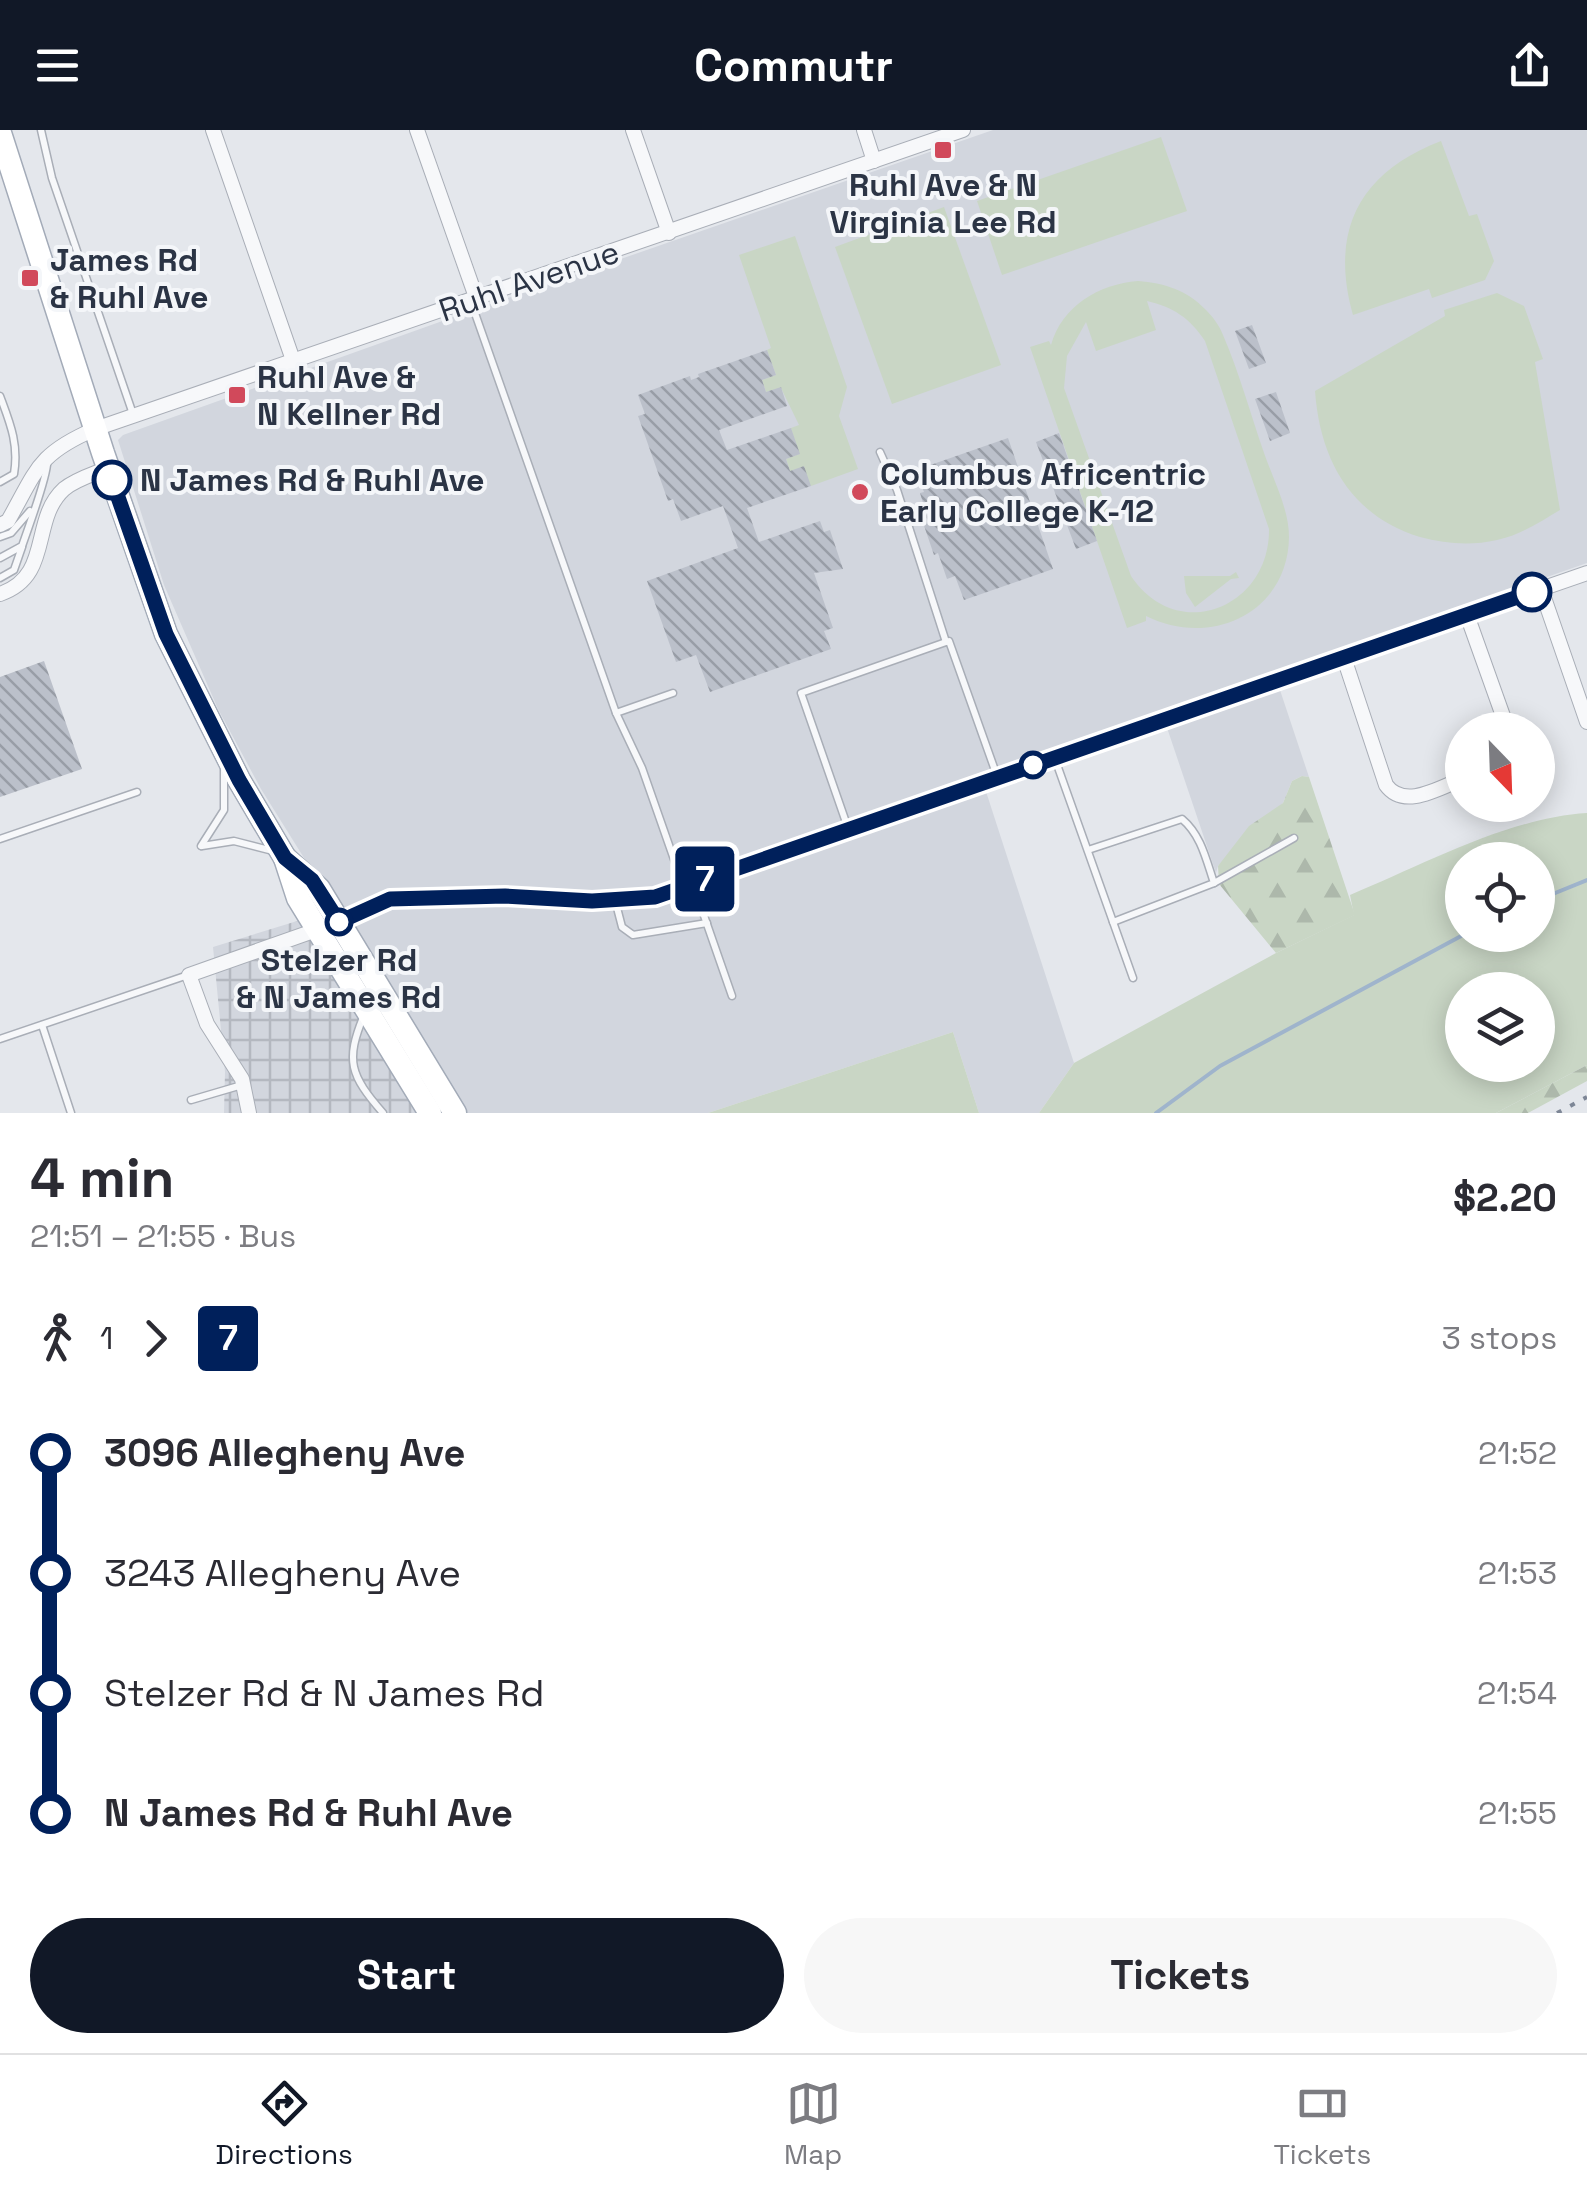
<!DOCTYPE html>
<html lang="en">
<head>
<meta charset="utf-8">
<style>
	body { margin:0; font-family:"Space Grotesk",sans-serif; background:#f7f7f7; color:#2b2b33; height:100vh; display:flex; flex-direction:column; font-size:38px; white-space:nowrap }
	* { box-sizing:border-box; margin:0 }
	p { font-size:32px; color:#7c7c81 }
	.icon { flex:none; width:55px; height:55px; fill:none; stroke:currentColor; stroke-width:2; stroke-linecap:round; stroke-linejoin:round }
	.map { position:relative; height:983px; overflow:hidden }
	.side { display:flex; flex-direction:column; background:#fff; flex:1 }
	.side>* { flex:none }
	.badge { padding:0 20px; border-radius:8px; font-size:35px; line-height:65px }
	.needle { width:65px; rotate:157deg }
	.tools { position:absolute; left:1445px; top:582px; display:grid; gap:20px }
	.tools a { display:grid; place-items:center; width:110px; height:110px; border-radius:50%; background:#fff; box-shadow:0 5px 25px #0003; font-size:50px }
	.map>.badge { position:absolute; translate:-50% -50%; box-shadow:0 0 0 5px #fff }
	.legs { display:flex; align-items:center; gap:15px; height:110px; padding:0 30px; font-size:32px }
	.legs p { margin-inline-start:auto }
	.headline { display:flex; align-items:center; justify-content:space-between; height:170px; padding:0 30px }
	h1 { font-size:55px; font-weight:700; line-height:75px }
	.primary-button { display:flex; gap:20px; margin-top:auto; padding:20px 30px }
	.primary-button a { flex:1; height:115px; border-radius:60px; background:#111827; color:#fff; font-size:40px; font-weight:700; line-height:115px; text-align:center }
	.primary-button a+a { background:#f7f7f7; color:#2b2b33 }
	ul { padding:0 30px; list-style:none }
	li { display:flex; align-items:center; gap:35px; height:120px; font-size:38px }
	li i { display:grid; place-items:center; width:15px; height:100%; margin:0 12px; background:currentColor }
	li i::after { content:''; width:25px; height:25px; margin:-12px; border:8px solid; border-radius:50%; background:#fff }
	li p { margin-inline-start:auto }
	li:first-child i { background:linear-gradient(#0000 50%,currentColor 0) }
	li:last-child i { background:linear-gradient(currentColor 50%,#0000 0) }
	header { display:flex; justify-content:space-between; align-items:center; height:130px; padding:0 30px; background:#111827; color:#fff; font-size:45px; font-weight:700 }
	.tabs { display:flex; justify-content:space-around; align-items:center; height:140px; border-top:2px solid #e1e1e2; background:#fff; font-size:28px; color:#7c7c81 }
	.tabs a { display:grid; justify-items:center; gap:5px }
	.tabs .current { color:#111827 }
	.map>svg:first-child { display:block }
</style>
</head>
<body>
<header><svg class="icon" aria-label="menu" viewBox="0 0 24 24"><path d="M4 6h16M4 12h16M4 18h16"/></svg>Commutr<svg class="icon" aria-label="share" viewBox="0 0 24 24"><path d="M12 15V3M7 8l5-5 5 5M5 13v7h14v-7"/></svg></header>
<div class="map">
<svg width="1587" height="983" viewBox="0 0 1587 983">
	<defs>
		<pattern id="industrial-grid" width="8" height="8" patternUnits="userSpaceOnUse" patternTransform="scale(2.5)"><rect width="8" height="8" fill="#d2d6de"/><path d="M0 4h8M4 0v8" fill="none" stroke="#b4b8c0"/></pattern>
		<pattern id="forest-firs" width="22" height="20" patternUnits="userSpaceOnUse" patternTransform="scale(2.5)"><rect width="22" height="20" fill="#c9d6c5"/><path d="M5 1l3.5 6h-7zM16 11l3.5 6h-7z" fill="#adb8ab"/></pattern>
		<pattern id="building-back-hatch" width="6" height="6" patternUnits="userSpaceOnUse" patternTransform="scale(2.5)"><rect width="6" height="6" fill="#bbc0ca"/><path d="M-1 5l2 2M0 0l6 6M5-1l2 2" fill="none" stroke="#989da6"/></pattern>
	</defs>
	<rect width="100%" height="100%" fill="#e4e7ec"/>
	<polygon fill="#d2d6de" points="993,0 1587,0 1587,433 1274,542 1309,647 1302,646 1292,651 1283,673 1218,736 1216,743 1161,580 980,643 1074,933 1039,983 979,983 953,902 708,983 443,983 334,776 261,659 218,579 164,455 118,310 123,305 462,184"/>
	<polygon fill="url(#industrial-grid)" points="320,784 443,983 224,983 225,942 213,817"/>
	<g fill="#c9d6c5" fill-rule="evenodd">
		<polygon points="1161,7 1187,81 1002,145 977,71"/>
		<path d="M1441 11 1469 86 1477 84 1494 131 1485 150 1432 168 1429 159 1353 185C1329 100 1360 42 1441 11Z"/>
		<polygon points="944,77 1001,235 892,274 835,117"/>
		<polygon points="795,106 847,257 839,286 858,339 811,356 790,341 786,329 799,324 791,298 799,295 781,258 766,262 762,250 776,245 767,220 771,218 739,125"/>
		<path d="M1138 151C1164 153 1187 160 1206 180 1213 187 1219 195 1223 205 1239 242 1250 282 1263 320 1272 347 1289 378 1289 407 1288 484 1209 518 1146 486V491L1127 498 1030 217 1049 211 1051 215C1062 176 1099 154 1138 151ZM1147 171C1173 177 1190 188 1205 211L1269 399C1270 478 1177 515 1131 446L1064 258 1067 226 1086 192 1096 221 1156 200Z"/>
		<path d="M1497 163 1524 176 1543 229 1535 232 1560 380C1540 392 1520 405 1497 410 1471 416 1446 414 1420 407 1351 386 1320 330 1315 261L1445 186 1444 180Z"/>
		<polygon points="1236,442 1239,448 1231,449 1195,477 1186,463 1184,446 1230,446"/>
		<path d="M1587 683V935L1496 983H1039L1074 933 1276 823 1354 785 1350 765C1423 735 1507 688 1587 683ZM1462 730H1538V805H1462ZM1462 860H1538V935H1462Z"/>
		<polygon points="953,902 979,983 708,983"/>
	</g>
	<g fill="url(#forest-firs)">
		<polygon points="1302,646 1309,647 1355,785 1276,823 1219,754 1218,736 1249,696 1283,673 1292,651"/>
		<polygon points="1587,935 1587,951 1528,983 1496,983"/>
	</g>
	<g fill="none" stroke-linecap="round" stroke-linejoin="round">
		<g stroke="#9fb4cc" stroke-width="4">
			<polyline points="1538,770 1587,750"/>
			<polyline points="1156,983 1220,936 1463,805"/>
		</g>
	</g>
	<g fill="url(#building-back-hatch)">
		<polygon points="1252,195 1266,233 1249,239 1235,201"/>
		<polygon points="767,220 776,245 762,250 766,262 781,257 787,276 719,300 727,320 791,298 800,324 786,329 790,341 804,336 811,356 747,378 759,412 820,391 824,402 830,400 843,439 814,443 833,498 824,501 831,519 710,562 696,525 676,532 647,451 738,418 723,376 681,391 673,369 668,371 638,286 645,284 638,265 690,246 691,250 699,247 698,244"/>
		<polygon points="1276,262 1290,303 1270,311 1255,269"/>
		<polygon points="1059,303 1097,411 1076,419 1036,312"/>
		<polygon points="1008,308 1053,439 964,470 955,446 947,449 938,423 934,425 917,375 923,373 920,363 924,362 916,340"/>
		<polygon points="44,531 82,639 0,667 0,547"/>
	</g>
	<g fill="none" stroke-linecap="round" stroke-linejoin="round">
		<g stroke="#a9aeb7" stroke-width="9">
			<g id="service">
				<polyline points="41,0 52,48 134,287"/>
				<polyline points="471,172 616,583 642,638 683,755"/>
				<path d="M0 266C10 293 19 314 14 344L0 352"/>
				<polyline points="880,322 897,360 946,512"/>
				<polyline points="0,407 11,403 30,381"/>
				<path d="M0 428 22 416C27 402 49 341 47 332"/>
				<polyline points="0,448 14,440 22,417"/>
				<polyline points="616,583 673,563"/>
				<polyline points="1055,629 1133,848"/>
				<polyline points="848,698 801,563 946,512 949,511 997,646"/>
				<polyline points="0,709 137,662"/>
				<polyline points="201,716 224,680 224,640"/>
				<polyline points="202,716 234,711 273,721"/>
				<path d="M1088 720 1182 689C1201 705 1206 729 1214 753L1113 792"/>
				<polyline points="1214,753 1294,708"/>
				<polyline points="693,754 732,866"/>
				<polyline points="615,770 622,797 633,805 707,793"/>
				<path d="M364 885C345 931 350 945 383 983"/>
				<polyline points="42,895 71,983"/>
				<polyline points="0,909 188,845"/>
				<polyline points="191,970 242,955"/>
			</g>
		</g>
		<g stroke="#a9aeb7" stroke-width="16">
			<g id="minor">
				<polyline points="213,0 294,233"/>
				<polyline points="417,0 477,170"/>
				<polyline points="633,0 669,103"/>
				<polyline points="864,0 874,31"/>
				<path d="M0 395 8 391C37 340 37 324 95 299L963 0"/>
				<polyline points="1541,459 1587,592"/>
				<path d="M0 464C53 446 30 390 64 359 76 349 94 344 108 338"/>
				<polyline points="1467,485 1508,600"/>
				<path d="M1344 528 1386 655C1404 680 1439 658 1462 649"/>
				<polyline points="249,983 242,949 207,894 189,845 339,792 390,769 505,766 592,771 655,767 1587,443"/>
			</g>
		</g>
		<g stroke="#a3abb8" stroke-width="25">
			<g id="primary">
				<polyline points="0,3 103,323 166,504 239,650 285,728 298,768 430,983"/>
				<polyline points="285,728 319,759 455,983"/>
			</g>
		</g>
		<use href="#service" stroke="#f7f8fa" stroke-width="6"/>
		<use href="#minor" stroke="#f7f8fa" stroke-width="14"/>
		<use href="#primary" stroke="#fff" stroke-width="22"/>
		<polyline stroke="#7d8696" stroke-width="4" stroke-dasharray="5 10" stroke-linecap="butt" points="1557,983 1587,967"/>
	</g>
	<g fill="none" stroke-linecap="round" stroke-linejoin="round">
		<g stroke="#fff" stroke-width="22">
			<polyline id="line-1" points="112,350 166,504 239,650 285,728 312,750 339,792 390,769 505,766 592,771 655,767 1532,462"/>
		</g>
		<use href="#line-1" stroke="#00205b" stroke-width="15"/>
	</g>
	<g fill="#d1495b" stroke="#f4f6f9" stroke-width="4">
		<rect x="933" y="10" width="20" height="20" rx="5"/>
		<rect x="20" y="138" width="20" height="20" rx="5"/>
		<rect x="227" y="255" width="20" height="20" rx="5"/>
		<circle cx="860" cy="362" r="10"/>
	</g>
	<g fill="#fff" stroke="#00205b" stroke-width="5">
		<circle cx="112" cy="350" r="18"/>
		<circle cx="1532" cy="462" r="18"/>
		<circle cx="1033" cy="635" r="12"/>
		<circle cx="339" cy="792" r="12"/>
	</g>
	<g text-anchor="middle" stroke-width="8" stroke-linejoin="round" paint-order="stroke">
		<g font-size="32" font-weight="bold" fill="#2b3445" stroke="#f4f6f9" text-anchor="start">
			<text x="943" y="66" text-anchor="middle">Ruhl Ave &amp; N<tspan x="943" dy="37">Virginia Lee Rd</tspan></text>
			<text x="50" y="141">James Rd<tspan x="50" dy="37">&amp; Ruhl Ave</tspan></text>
			<text x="257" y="258">Ruhl Ave &amp;<tspan x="257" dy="37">N Kellner Rd</tspan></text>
			<text x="880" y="355">Columbus Africentric<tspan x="880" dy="37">Early College K-12</tspan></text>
		</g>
		<g font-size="32" fill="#2b3445" stroke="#f4f6f9">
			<text transform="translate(529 151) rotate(-19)" y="11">Ruhl Avenue</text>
		</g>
		<g font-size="32" font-weight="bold" fill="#2b3445" stroke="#f4f6f9" text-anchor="start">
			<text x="140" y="361">N James Rd &amp; Ruhl Ave</text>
			<text x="339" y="841" text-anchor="middle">Stelzer Rd<tspan x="339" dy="37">&amp; N James Rd</tspan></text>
		</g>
	</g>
</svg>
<div class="tools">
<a><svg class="needle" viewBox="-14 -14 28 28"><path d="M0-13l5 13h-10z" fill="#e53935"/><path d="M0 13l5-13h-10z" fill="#7c7c81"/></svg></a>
<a><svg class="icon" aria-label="locate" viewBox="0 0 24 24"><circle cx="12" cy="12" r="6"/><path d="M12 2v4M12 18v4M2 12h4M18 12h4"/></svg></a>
<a><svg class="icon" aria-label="layers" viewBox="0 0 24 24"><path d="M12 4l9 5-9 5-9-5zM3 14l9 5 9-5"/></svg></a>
</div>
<b class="badge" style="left:705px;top:749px;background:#00205b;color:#fff">7</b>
</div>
<section class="side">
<div class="headline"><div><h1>4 min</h1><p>21:51 – 21:55 · Bus</p></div><b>$2.20</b></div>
<div class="legs"><svg class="icon" aria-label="walk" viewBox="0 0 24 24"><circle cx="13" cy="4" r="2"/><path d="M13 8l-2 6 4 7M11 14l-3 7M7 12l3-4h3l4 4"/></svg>1<svg class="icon" aria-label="forward" viewBox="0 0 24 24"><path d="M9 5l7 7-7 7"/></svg><b class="badge" style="background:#00205b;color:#fff">7</b><p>3 stops</p></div>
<ul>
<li><i style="color:#00205b"></i><b>3096 Allegheny Ave</b><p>21:52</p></li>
<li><i style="color:#00205b"></i><span>3243 Allegheny Ave</span><p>21:53</p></li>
<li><i style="color:#00205b"></i><span>Stelzer Rd &amp; N James Rd</span><p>21:54</p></li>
<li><i style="color:#00205b"></i><b>N James Rd &amp; Ruhl Ave</b><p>21:55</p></li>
</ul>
<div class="primary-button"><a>Start</a><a>Tickets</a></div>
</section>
<nav class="tabs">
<a class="current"><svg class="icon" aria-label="directions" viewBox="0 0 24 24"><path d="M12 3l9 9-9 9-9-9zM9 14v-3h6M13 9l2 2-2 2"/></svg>Directions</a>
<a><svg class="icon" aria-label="map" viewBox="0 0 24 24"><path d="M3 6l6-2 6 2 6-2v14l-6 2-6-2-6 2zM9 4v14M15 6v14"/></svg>Map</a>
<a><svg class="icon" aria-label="tickets" viewBox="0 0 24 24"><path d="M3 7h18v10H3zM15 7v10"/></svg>Tickets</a>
</nav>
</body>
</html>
